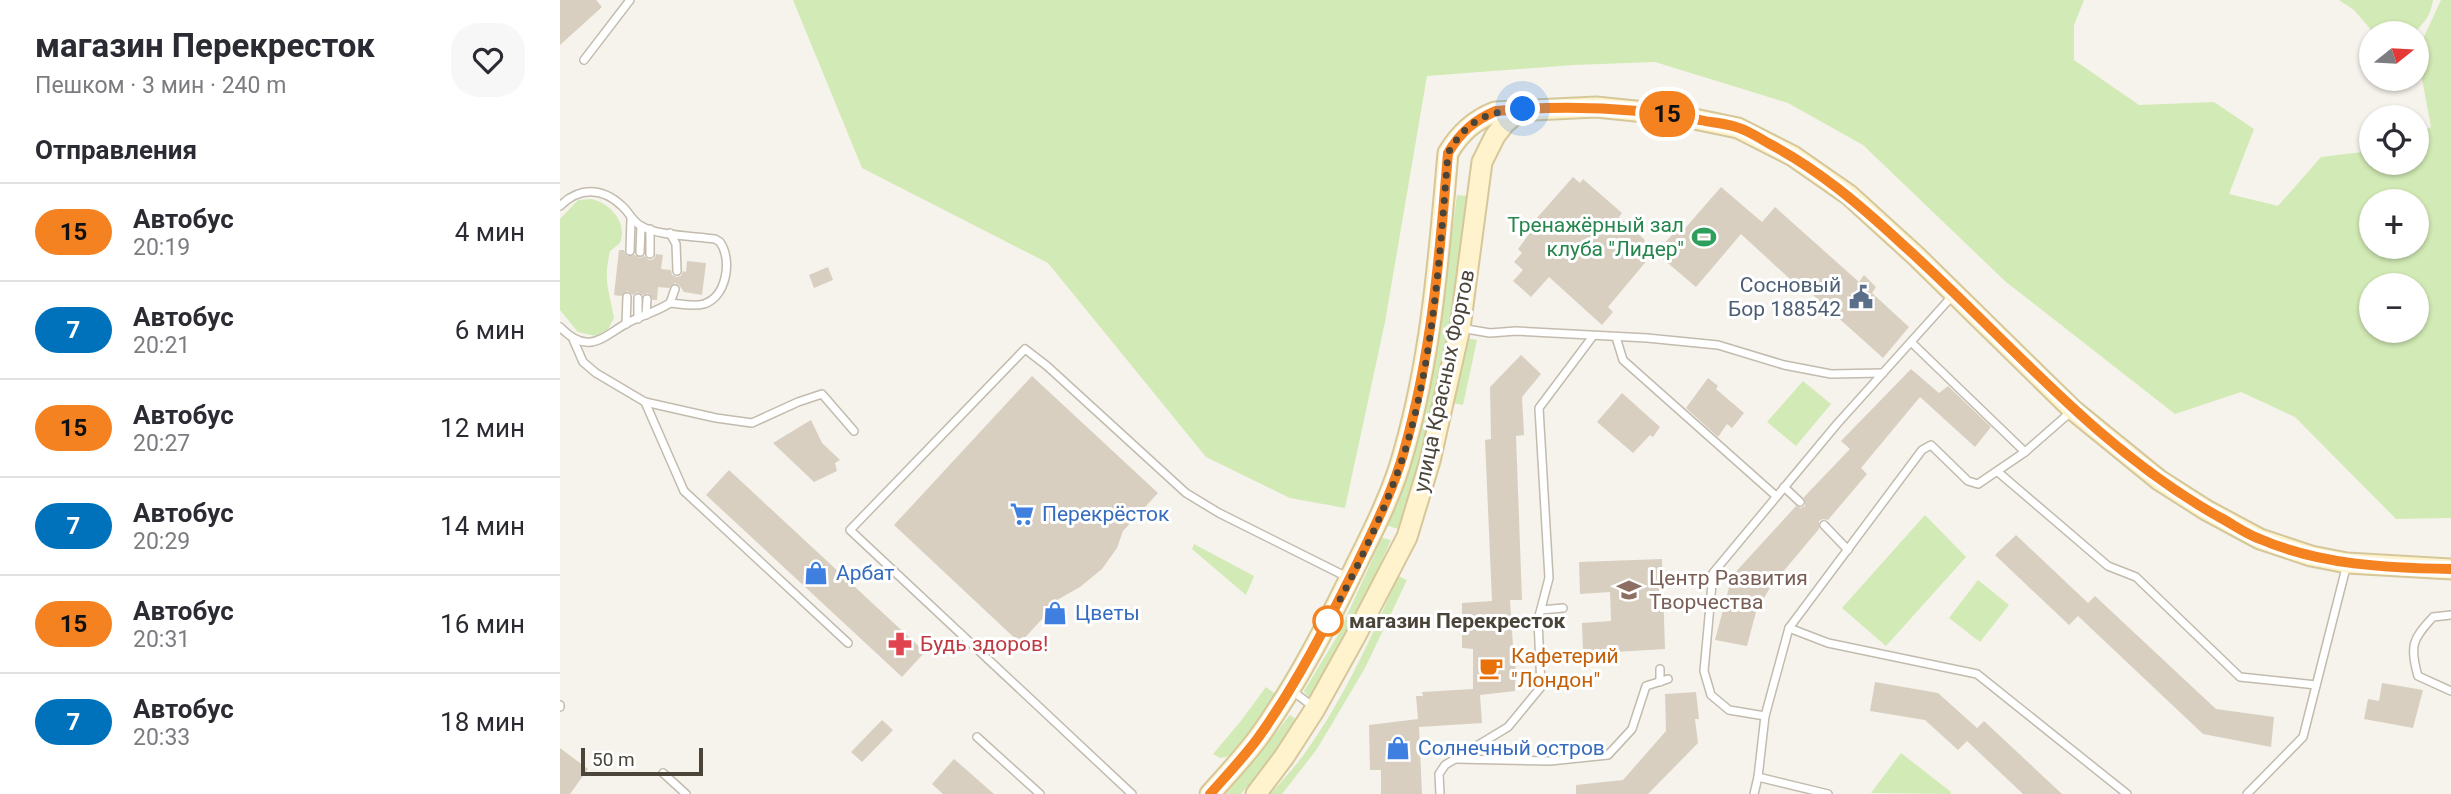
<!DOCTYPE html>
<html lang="ru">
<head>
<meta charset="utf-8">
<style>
	body { margin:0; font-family:Roboto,sans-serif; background:#f7f7f7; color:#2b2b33; height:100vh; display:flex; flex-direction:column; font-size:26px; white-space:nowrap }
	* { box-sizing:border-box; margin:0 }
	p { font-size:23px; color:#7c7c81 }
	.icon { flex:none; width:38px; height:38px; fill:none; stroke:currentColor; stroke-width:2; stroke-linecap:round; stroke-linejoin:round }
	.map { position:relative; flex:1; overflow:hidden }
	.details { display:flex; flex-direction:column; background:#fff; width:560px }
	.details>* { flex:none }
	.badge { padding:0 14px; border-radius:23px; font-size:24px; line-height:46px }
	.needle { width:46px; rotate:72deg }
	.fabs { position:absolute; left:1799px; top:21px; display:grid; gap:14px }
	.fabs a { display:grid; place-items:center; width:70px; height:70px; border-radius:50%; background:#fff; box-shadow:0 2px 5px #0004; font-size:35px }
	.scale { position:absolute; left:21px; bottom:18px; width:122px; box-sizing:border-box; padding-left:7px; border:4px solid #4b4439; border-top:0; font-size:19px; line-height:24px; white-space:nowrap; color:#4b4439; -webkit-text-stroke:5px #fff; paint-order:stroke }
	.you { position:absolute; width:35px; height:35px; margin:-18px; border:5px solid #fff; border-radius:50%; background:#1a73e8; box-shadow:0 0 0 10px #1a73e833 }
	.map>.badge { position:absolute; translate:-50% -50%; box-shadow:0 0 0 4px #fff }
	h2 { padding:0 35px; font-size:26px; line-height:63px }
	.round { display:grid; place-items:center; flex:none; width:74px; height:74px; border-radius:28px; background:#f7f7f7 }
	.summary { display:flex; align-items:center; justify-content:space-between; height:119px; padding:0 35px }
	h1 { font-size:33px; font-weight:700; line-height:52px }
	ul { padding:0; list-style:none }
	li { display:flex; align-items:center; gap:21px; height:98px; padding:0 35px; border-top:2px solid #e1e1e2 }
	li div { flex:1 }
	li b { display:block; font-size:26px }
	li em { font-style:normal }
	li .badge { min-width:77px; font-weight:700; text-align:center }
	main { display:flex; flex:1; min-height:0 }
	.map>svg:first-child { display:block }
</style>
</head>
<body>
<main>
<section class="details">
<div class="summary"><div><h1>магазин Перекресток</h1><p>Пешком · 3 мин · 240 m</p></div><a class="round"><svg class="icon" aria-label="heart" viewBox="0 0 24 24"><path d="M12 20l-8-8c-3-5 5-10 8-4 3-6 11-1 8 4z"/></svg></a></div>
<h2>Отправления</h2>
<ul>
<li><span class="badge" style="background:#f58220;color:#111">15</span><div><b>Автобус</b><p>20:19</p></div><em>4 мин</em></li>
<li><span class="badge" style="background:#0072bc;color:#fff">7</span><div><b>Автобус</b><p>20:21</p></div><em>6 мин</em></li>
<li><span class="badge" style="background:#f58220;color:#111">15</span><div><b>Автобус</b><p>20:27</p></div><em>12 мин</em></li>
<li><span class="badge" style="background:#0072bc;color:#fff">7</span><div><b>Автобус</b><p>20:29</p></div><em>14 мин</em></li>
<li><span class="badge" style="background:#f58220;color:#111">15</span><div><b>Автобус</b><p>20:31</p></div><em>16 мин</em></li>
<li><span class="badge" style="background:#0072bc;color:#fff">7</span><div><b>Автобус</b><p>20:33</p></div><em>18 мин</em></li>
</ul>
</section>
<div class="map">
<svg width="1891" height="794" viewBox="0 0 1891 794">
	<rect width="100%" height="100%" fill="#f6f3ec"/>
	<g fill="#d2eab5" fill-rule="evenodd">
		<path d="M233 0H1524L1514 25V60L1579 105 1654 102 1694 129 1669 194 1718 206 1761 157 1811 151V163H1857V134L1871 127 1857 52 1881 0H1891V518L1836 519 1735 417 1681 392 1615 414 1446 282 1303 145 1228 103 1095 62 1014 65 867 76 825 322 785 508 730 498 646 457 488 263 302 168ZM1811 201H1857V247H1811ZM1811 285H1857V331H1811Z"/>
		<path d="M1779 0H1873C1871 15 1864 23 1854 33H1818L1813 32 1794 10Z"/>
		<polygon points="897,195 907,196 890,328 862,457 838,529 826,525 851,454 880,324"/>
		<path d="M32 199C51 204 68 223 60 243L50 251C43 282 49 289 54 318L48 329 36 336 18 332 0 310V219L18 200Z"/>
		<polygon points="900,337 917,340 903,405 887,402"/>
		<polygon points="1243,381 1271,404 1236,446 1207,422"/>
		<polygon points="1365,515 1406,557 1326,646 1282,608"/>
		<polygon points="822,538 831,540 786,641 752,701 744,691 778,635"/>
		<polygon points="634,544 694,576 686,595 632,549"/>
		<path d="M838 576 847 580 805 668 757 749 722 794H710C722 781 735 767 745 753 784 699 812 636 838 576Z"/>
		<polygon points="1418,580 1449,605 1420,642 1389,618"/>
		<path d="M706 687 714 693C710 707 683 745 671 755 668 757 664 757 660 758L653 754 680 722Z"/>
		<polygon points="730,715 736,719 714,754 681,794 666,794"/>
		<polygon points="1341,753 1391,792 1390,794 1311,793"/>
	</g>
	<g fill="#d8cfc1">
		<polygon points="0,0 36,0 42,7 0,45"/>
		<polygon points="1013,177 1020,183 1023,179 1062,213 1059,217 1084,239 1089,258 1048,307 1053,312 1042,325 989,277 971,297 953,281 963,270 954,262 962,253 958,249 972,230 969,227"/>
		<polygon points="1161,187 1202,222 1215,207 1299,282 1304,275 1316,287 1312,293 1349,327 1323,358 1234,278 1232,281 1181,234 1136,287 1096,253 1117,229 1121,233"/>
		<polygon points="59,250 64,250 67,256 75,255 80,258 84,256 89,260 94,259 96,254 103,255 101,269 111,270 112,275 117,277 121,276 123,271 126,272 127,261 146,263 142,295 124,292 119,285 115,283 109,288 98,287 97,300 93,300 88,293 83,295 77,292 73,295 67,291 61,296 54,295"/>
		<polygon points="268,267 273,280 254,288 249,275"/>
		<polygon points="961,355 981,374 962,397 964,435 956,436 962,600 950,600 953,646 956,646 955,691 920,695 922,723 859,727 862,794 821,794 821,770 810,770 809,725 858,719 856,696 863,696 862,692 913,689 913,649 902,648 902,603 932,601 925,440 931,439 930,387"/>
		<polygon points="1351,369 1379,393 1388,386 1431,427 1415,447 1360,397 1301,468 1307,474 1268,520 1263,519 1259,521 1259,529 1211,586 1196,612 1187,646 1155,640 1172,576 1236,506 1241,508 1245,506 1244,497 1290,449 1281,441"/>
		<polygon points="472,376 598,493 563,531 557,548 542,569 520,587 492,603 494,606 460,643 334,525"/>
		<polygon points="1148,378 1158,386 1156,389 1184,413 1172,428 1167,424 1158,437 1126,408"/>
		<polygon points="1062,393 1100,427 1093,437 1090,435 1073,453 1037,422"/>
		<polygon points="251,420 262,443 280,460 275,463 277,471 254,482 213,443"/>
		<polygon points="169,470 365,652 342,677 146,495"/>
		<polygon points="1456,535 1528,603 1535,596 1656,709 1714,717 1711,747 1643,734 1518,616 1509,625 1435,555"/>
		<polygon points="1102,559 1105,649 1023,654 1022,623 1051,621 1050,592 1020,594 1019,562"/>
		<polygon points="1315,682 1378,693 1417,728 1424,721 1502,794 1463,794 1407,741 1398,750 1365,720 1310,711"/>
		<polygon points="1822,683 1863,690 1853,728 1804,719 1808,699 1819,701"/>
		<polygon points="1136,692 1139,719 1135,719 1138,743 1088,794 1016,794 1016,785 1063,780 1106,731 1105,694"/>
		<polygon points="322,720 333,730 302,762 291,752"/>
		<polygon points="0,748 28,769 10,794 0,794"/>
		<polygon points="394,759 434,794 383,794 372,784"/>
	</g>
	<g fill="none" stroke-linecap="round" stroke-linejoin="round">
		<g stroke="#c2bbae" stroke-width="10">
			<g id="lane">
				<polyline points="24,60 70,0"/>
				<path d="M0 206C19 187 42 187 62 206 69 212 72 221 81 226 98 236 135 236 155 239L160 242C173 261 166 297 144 304 134 307 120 304 110 303"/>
				<polyline points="110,233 116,244 117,271"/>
				<polyline points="70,251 71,218"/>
				<polyline points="80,252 81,226"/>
				<polyline points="90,254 90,229"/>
				<polyline points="86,315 87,299"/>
				<polyline points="78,319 78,298"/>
				<polyline points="66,324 67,297"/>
				<path d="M0 327C29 357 43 336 69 322 83 315 98 311 110 303L115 289"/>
				<polyline points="900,328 930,333 956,331 1087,338 1158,345 1224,365 1271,374 1323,373"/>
				<polyline points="1056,337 1063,360 1216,496"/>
				<polyline points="13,339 23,362 36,373 85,402 156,418 192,423 238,402 262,394 294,431"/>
				<polyline points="1351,342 1465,452"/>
				<polyline points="85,402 124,491 288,643"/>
				<polyline points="1438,472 1548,566 1576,577 1680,677 1756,685"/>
				<polyline points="1224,487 1240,502"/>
				<polyline points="1264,525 1288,550"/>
				<polyline points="981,610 1003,608"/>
				<path d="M1891 615 1873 617C1853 639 1849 645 1858 676L1891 691"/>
				<polyline points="1229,628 1268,643 1417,674 1567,794"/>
				<polyline points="1100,669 1100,682"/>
				<polyline points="731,690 755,708"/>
				<polyline points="0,705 0,707"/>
				<polyline points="1205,716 1169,710 1151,695 1144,671 1153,573 1277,424 1394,294"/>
				<polyline points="417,737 480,794"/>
				<polyline points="895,759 990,761 1048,755 1072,729 1086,686 1108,679"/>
				<polyline points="103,773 126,794"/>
				<polyline points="1198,777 1268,794"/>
				<polyline points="572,794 290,530 465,349 487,366 626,493 659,513 789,578"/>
				<polyline points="880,794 879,774 885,765 948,727 981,687 978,620 989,578 979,408 1033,336"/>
				<polyline points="1194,794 1198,777 1205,716 1229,628 1362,450 1371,445 1408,481 1418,484 1465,452 1513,410"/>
				<polyline points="1687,794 1743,737 1787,564"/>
			</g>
		</g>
		<g stroke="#d6c79b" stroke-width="23">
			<g id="secondary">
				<path d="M650 794C666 776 684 757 698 738 737 684 768 623 797 563 815 527 834 489 844 451 872 353 879 253 888 153 900 133 914 120 935 112L1036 107 1115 115 1178 128 1233 156 1289 195 1356 256 1513 410 1599 480 1646 510 1700 539 1751 556 1787 563 1891 569"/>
				<polyline points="696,794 724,757 755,709 794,639 847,537 870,461 900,328 922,162 935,136 945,123 962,109"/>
			</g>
		</g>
		<use href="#lane" stroke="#fff" stroke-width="7"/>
		<use href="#secondary" stroke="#fff3cd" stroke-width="19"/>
	</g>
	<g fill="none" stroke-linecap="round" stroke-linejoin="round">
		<g stroke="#fff" stroke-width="16">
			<path id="line" d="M650 794C666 776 684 757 698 738 736 685 766 626 795 568 813 530 833 491 844 451 872 353 880 253 888 153 900 133 914 120 936 111 1004 105 1073 107 1140 120 1153 123 1167 123 1179 128 1189 131 1199 138 1208 143 1258 169 1300 205 1341 243 1446 337 1536 449 1661 518 1674 525 1686 534 1700 539 1760 565 1827 568 1891 569"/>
		</g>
		<use href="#line" stroke="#f58220" stroke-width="10"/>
		<path stroke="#4b4439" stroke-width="7" stroke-dasharray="0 12.6" d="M768 621C794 576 826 509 844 454 874 359 880 251 888 153 908 119 926 112 963 109"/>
	</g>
	<defs>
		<g id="stadium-bare" transform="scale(1.89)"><path d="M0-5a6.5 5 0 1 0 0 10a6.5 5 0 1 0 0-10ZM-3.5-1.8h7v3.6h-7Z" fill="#2e9e5b" stroke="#fff" stroke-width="2.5" paint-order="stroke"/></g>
		<g id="civic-bare" transform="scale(1.89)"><path d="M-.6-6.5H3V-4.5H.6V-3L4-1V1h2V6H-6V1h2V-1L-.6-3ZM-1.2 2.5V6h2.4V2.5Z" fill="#5c6f8a" stroke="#fff" stroke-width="2.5" paint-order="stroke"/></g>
		<g id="supermarket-bare" transform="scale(1.89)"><path d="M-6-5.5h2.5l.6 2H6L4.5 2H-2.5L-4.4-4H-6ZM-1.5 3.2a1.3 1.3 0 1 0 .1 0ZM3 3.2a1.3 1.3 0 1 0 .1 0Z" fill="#3f7fe0" stroke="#fff" stroke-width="2.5" paint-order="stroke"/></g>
		<g id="shop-bare" transform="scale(1.89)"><path d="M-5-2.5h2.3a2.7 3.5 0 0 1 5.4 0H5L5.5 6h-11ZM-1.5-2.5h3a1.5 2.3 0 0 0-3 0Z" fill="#3f7fe0" stroke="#fff" stroke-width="2.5" paint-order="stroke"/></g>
		<g id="school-bare" transform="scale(1.89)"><path d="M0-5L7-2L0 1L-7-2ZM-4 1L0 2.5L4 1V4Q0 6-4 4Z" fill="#8d6e63" stroke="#fff" stroke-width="2.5" paint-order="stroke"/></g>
		<g id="pharmacy-bare" transform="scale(1.89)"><path d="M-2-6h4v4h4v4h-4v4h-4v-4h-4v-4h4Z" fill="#e0444e" stroke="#fff" stroke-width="2.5" paint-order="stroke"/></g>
		<g id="cafe-bare" transform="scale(1.89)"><path d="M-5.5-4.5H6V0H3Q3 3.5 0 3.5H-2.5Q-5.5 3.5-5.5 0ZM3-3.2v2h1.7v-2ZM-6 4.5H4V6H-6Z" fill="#e8710a" stroke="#fff" stroke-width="2.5" paint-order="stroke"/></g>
	</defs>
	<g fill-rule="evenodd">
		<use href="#stadium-bare" x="1144" y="237"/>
		<use href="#civic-bare" x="1301" y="297"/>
		<use href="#supermarket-bare" x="462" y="514"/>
		<use href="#shop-bare" x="256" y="573"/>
		<use href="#school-bare" x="1069" y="590"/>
		<use href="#shop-bare" x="495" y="613"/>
		<use href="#pharmacy-bare" x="340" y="644"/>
		<use href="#cafe-bare" x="931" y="668"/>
		<use href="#shop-bare" x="838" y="748"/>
	</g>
	<circle fill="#fff" stroke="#f58220" stroke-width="3.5" cx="768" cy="621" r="14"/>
	<g text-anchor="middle" stroke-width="6" stroke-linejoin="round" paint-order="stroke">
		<g font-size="21" fill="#27864d" stroke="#fff" text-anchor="end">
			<text x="1124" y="232">Тренажёрный зал<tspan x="1124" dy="24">клуба "Лидер"</tspan></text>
		</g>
		<g font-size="21" fill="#4e5e75" stroke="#fff" text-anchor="end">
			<text x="1281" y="292">Сосновый<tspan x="1281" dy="24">Бор 188542</tspan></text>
		</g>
		<g font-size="21" fill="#4b4439" stroke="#fff">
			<text transform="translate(884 381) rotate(-78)" y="7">улица Красных Фортов</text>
		</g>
		<g font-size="21" fill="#366cbe" stroke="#fff" text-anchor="start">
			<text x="482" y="521">Перекрёсток</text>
			<text x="276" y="580">Арбат</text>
			<text x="515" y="620">Цветы</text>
			<text x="858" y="755">Солнечный остров</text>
		</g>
		<g font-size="21" fill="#785e54" stroke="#fff" text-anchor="start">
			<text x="1089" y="585">Центр Развития<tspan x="1089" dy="24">Творчества</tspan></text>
		</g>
		<g font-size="21" font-weight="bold" fill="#4b4439" stroke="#fff" text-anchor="start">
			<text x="789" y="628">магазин Перекресток</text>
		</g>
		<g font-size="21" fill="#be3a42" stroke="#fff" text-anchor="start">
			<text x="360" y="651">Будь здоров!</text>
		</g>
		<g font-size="21" fill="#c56008" stroke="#fff" text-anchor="start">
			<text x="951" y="663">Кафетерий<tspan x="951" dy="24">"Лондон"</tspan></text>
		</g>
	</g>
</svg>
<div class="fabs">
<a><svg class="needle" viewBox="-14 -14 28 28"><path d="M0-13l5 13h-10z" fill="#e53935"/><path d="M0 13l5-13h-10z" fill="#7c7c81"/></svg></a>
<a><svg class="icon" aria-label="locate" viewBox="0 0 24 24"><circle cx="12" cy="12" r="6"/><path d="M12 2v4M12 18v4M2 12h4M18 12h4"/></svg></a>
<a>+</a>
<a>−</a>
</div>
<div class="scale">50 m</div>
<div class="you" style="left:963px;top:109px"></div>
<b class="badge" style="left:1107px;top:114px;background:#f58220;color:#111">15</b>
</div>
</main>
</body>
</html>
